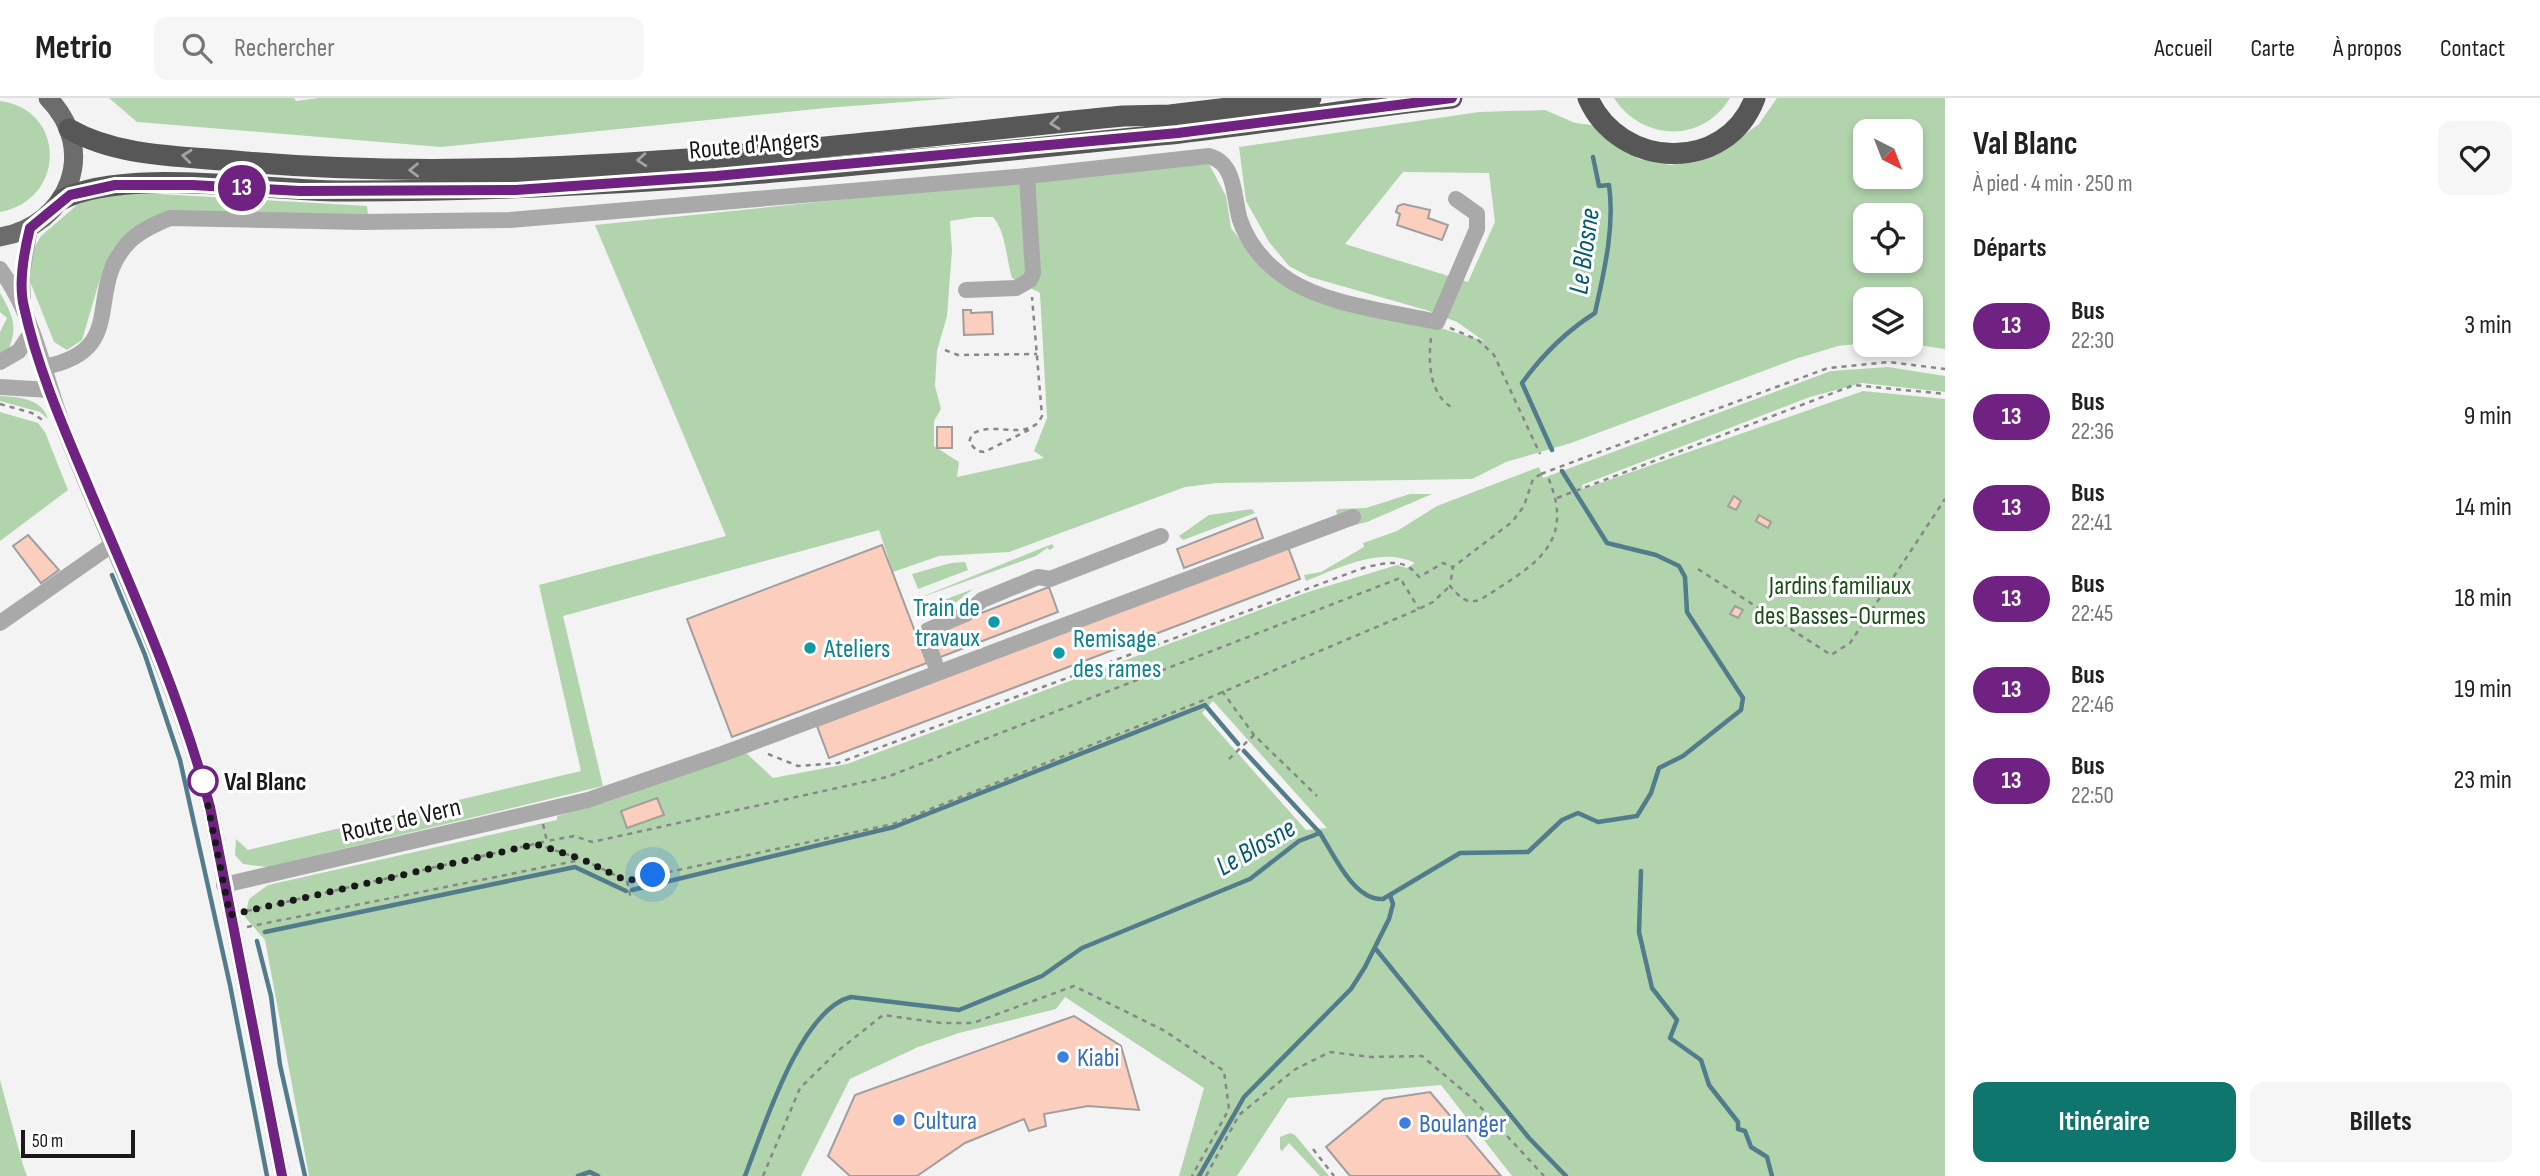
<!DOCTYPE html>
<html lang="fr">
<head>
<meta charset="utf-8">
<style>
	body { margin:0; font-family:"Sofia Sans Condensed",sans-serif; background:#f6f6f6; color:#222; height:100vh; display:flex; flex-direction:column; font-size:26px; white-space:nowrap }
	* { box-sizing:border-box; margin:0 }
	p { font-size:23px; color:#767676 }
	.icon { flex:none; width:38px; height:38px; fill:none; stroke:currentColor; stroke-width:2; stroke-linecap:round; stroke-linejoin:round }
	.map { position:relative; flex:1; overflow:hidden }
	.panel { display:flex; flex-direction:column; background:#fff; width:595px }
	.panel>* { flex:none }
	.badge { padding:0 14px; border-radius:23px; font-size:24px; line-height:46px }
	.needle { width:46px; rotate:138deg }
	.fabs { position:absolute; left:1853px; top:21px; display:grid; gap:14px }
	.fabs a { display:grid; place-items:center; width:70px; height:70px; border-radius:14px; background:#fff; box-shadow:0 4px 10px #0003; font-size:35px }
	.scale { position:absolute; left:21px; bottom:18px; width:114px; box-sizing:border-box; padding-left:7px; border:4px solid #19191a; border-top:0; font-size:19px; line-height:24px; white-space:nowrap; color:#19191a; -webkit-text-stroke:5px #fff; paint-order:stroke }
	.you { position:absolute; width:35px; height:35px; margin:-18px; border:5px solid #fff; border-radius:50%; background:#1a73e8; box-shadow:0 0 0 10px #1a73e833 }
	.map>.badge { position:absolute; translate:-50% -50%; box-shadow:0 0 0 4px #fff }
	h2 { padding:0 28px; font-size:26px; line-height:63px }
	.round { display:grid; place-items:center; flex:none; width:74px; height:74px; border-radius:14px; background:#f6f6f6 }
	.headline { display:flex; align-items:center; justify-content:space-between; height:119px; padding:0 28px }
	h1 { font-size:33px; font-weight:700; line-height:52px }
	.primary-button { display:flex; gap:14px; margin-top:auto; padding:14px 28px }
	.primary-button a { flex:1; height:80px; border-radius:14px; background:#0f766e; color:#fff; font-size:28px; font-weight:700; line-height:80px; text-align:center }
	.primary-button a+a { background:#f6f6f6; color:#222 }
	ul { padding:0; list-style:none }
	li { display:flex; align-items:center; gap:21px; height:91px; padding:0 28px }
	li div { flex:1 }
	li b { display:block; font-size:26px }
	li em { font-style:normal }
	li .badge { min-width:77px; font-weight:700; text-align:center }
	header { display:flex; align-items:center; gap:42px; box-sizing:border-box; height:98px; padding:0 35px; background:#fff; border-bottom:2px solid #e0e0e0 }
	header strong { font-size:33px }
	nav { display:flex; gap:38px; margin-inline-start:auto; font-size:24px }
	.search { width:490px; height:63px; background:#f6f6f6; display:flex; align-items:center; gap:18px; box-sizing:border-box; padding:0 24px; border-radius:14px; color:#767676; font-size:26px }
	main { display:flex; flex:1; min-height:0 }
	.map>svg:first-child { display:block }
</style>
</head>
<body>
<header>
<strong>Metrio</strong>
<div class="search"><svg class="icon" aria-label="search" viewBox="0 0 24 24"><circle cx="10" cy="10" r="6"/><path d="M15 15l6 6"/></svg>Rechercher</div>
<nav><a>Accueil</a><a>Carte</a><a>À propos</a><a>Contact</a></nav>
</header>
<main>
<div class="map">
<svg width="1945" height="1078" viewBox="0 0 1945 1078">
	<rect width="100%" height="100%" fill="#f3f3f4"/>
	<g fill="#b1d4ad" fill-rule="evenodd">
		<polygon points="109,0 294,0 296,3 319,0 957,0 826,10 441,49 137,24"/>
		<path d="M1614 0H1730C1702 46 1642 43 1614 0Z"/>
		<path d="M1777 0H1945V251L1911 246V201H1866L1865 245 1838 248 1795 261 1571 345 1506 364 1472 381 1217 385 1185 389 1009 454 939 458 893 474 879 432 563 518 603 688 267 769 243 766 235 757 236 741 248 752 581 673 539 487 726 438 595 127 1208 64 1226 98 1231 130 1252 157 1280 183 1484 243 1457 224 1426 212 1310 179 1289 168 1269 144 1246 103 1239 49 1479 14 1545 12 1575 25 1592 27 1618 49 1639 61 1671 67 1708 59 1734 44 1759 26ZM1866 33H1911V79H1866ZM1403 74 1489 75 1495 124 1468 184 1345 146ZM1866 117H1911V163H1866ZM975 119H993C1006 134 1006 160 1012 180L1040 195 1047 320 1034 353 1044 360 957 379 959 364 934 348V323L941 311 935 288 937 253 947 218 952 152 950 123Z"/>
		<path d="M0 3C67 12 66 102 0 114Z"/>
		<polygon points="141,95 367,108 368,117 134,129 114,149 103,171 82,242 67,252 54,244 29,181 30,157 41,138 77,107 99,97"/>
		<path d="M0 195C12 216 19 229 8 252L0 255V234L7 220 0 214Z"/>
		<path d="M1888 269 1945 278V294L1862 285 1810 299 1582 387 1583 391 1863 293 1945 301V1078H1512L1441 987 1288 1000 1237 1078H1179L1204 990 1065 899 1056 911 959 935 918 949 850 981 801 1078H309L265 842 245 819 249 801 268 787 557 722V718L607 704 744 653 773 680 847 666 1308 494 1397 467 1407 470 1415 465C1380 448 1340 470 1306 483L1304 477 1321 474 1364 449 1363 445 1397 433 1437 408 1539 369 1543 380 1831 273ZM1213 603 1327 730 1306 732 1202 615Z"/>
		<path d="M0 298C18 299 42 300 48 321L40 314 0 303Z"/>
		<polygon points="0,314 38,325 45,334 68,392 0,443"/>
		<polygon points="1410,396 1432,396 1367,424 1316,437 1338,419 1336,413 1338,411 1366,410"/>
		<polygon points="1252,411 1255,415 1183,442 1179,438 1209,417"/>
		<polygon points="1052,446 1054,449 1050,452 1047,450 1036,458 914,502"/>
		<polygon points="965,464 968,472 918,491 912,476 951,465"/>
		<polygon points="973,491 951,508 928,517 925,509"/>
		<polygon points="0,982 23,1067 27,1078 0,1078"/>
		<polygon points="1290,1035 1295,1037 1329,1078 1320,1078 1289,1045 1282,1053 1280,1051 1280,1039"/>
	</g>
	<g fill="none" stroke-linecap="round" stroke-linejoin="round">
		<g stroke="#527c8c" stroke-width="4.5">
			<path d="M1552 352 1522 285C1543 256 1565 234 1595 215 1604 174 1615 129 1609 87L1599 88 1593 59"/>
			<polyline points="112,477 145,557 180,662 230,887 267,1078"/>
			<polyline points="1244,653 1320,735"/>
			<polyline points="1641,773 1639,834 1652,890 1677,922 1670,940 1701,962 1709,987 1738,1024 1738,1031 1745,1033 1751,1049 1767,1059 1772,1078"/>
			<polyline points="632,792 894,729 1205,607 1238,646"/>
			<polyline points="265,834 575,769 626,793"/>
			<polyline points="257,843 271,898 280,967 305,1078"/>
			<polyline points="1375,850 1529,1040 1566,1078"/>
			<polyline points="578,1078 590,1074 598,1078"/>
			<path d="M745 1078C763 1032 800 911 851 899L959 912 1042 878 1082 850 1250 781 1299 743 1320 735C1334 757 1354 803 1383 801L1460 755 1528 754 1562 722 1578 715 1598 724 1637 718 1651 695 1659 670 1683 658 1741 612 1743 600 1687 514 1685 479 1679 468 1656 457 1607 445 1562 373"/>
			<polyline points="1199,1078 1244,999 1351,891 1365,869 1389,821 1393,806 1390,797"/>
		</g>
	</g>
	<g fill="#fbcebd" stroke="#a09f9e" stroke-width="2">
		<polygon points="1403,106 1430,112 1428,120 1448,127 1442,142 1397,127 1400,116 1396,114 1398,108"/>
		<polygon points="963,212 971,212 971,215 992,214 993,236 964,237"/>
		<rect x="937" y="329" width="15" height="21"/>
		<polygon points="1734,398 1741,403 1736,412 1728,408"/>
		<polygon points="1759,417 1771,424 1768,430 1756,423"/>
		<polygon points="1256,420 1263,440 1184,470 1177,451"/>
		<polygon points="28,437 59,472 41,485 13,448"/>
		<polygon points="882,447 927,565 732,639 687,521"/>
		<polygon points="1288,449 1300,481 829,660 817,628"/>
		<polygon points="1049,489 1058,514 938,560 929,535"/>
		<polygon points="1735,508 1743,512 1738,520 1730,516"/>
		<polygon points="657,700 664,717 627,730 621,713"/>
		<polygon points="1074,918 1121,948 1139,1012 1088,1008 1044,1016 1046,1028 1029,1033 1024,1021 965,1045 917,1078 850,1078 828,1058 855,997"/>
		<polygon points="1430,994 1501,1078 1350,1078 1326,1049 1384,1001"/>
	</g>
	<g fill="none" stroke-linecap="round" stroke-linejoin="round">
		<g stroke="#878788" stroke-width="2.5" stroke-dasharray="5 5" stroke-linecap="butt">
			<polyline points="1450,230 1478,242 1494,257 1540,356"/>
			<path d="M1431 240C1428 264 1429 299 1455 311"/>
			<polyline points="945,252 958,257 1037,256"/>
			<polyline points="0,306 32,315 44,323"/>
			<path d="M1029 332 984 354 977 353 969 344 972 336C994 323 1017 341 1038 325L1042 318 1032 199"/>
			<polyline points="1578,362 1828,270 1889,264 1945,271"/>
			<path d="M1541 376 1533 381 1524 408 1512 424 1453 469 1450 488C1460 499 1465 506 1480 502 1532 468 1577 448 1548 379"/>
			<polyline points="1557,400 1854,287 1945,296"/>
			<polyline points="1698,471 1831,557 1850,545 1945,401"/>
			<polyline points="1222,593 1254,637 1317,698"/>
			<path d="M768 656 798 668 838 665 1366 469C1388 465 1404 459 1419 479L1443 465 1453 469"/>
			<polyline points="1229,661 1254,637"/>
			<polyline points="543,726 547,743 574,738 592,744 887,679 1400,480 1419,511"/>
			<polyline points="536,746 584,762 627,783 893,726 1204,602 1419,511 1433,504 1450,488"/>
			<polyline points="627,783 631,801"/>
			<polyline points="247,813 547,743"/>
			<polyline points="247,829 580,762"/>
			<polyline points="1313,1051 1334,1078"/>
			<polyline points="763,1078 800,990 839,952 883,917 941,925 973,925 1074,888 1165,933 1224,973 1229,1011 1192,1078"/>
			<polyline points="1206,1078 1239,1017 1294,972 1330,954 1371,959 1422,958 1473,1001 1544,1078"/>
		</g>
		<g stroke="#a9a9aa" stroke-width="16">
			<path d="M0 171C35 218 44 279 65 333 114 458 175 578 210 709L282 1078"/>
			<polyline points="966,192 1016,190 1030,182 1033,175 1027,78"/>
			<polyline points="23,205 22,177 30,130"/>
			<polyline points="0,264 19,253 32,233"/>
			<path d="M43 269C131 253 83 193 128 145 139 133 155 126 170 120L362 124 510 122 1027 78 1209 58C1237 66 1233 100 1240 122 1247 142 1261 161 1278 174 1316 206 1388 213 1437 224L1477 131V116L1456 101"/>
			<polyline points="0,289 50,292"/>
			<polyline points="0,525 113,446"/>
			<polyline points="938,574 925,537 928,532 966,516 982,502 1038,479 1050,481 1161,438"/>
			<polyline points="224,787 588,702 722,656 1353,419"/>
		</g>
		<path stroke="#6c6c6d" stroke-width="19" d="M0 139C69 127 99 52 48 0"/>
		<g stroke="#575758" stroke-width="21">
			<path d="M1588 0C1619 71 1726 77 1755 0"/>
			<path d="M69 31C118 59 180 58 235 63 527 90 832 47 1123 18L1170 17 1311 0"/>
			<path d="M61 102C123 69 266 93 339 93 620 94 901 64 1180 35 1271 25 1361 9 1452 0"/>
		</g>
		<polyline stroke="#878788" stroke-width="2.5" stroke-dasharray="5 5" stroke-linecap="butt" points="1541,376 1578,362"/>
	</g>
	<defs><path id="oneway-chevron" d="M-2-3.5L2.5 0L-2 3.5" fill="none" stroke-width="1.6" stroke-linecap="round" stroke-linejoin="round" transform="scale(1.75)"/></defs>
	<g stroke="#a3a3a3">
		<use href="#oneway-chevron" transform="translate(1055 25) rotate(174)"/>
		<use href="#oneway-chevron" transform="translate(187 58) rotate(-174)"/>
		<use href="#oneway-chevron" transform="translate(642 62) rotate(176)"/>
		<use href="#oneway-chevron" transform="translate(414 72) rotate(179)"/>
	</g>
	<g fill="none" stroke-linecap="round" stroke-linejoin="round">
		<g stroke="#fff" stroke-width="16">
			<path id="line" d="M282 1078 210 709C181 600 135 498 91 395 66 335 38 273 24 209 18 185 24 154 30 130L70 97 115 87H192L300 93 516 92 716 78 1178 35 1452 0"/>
		</g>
		<use href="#line" stroke="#6f2282" stroke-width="10"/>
		<polyline stroke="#19191a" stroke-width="7" stroke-dasharray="0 12.6" points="203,683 230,817 536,746 584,762 627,783 653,777"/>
	</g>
	<g fill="#0f9aa8" stroke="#fff" stroke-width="2.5">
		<circle cx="994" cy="524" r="7"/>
		<circle cx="810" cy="550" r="7"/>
		<circle cx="1059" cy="555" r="7"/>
	</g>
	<circle fill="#fff" stroke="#6f2282" stroke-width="3.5" cx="203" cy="683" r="14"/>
	<g fill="#3f7fe0" stroke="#fff" stroke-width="2.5">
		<circle cx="1063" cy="959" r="7"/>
		<circle cx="899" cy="1022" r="7"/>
		<circle cx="1405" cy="1025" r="7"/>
	</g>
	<g text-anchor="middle" stroke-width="6" stroke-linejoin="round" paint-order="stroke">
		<g font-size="26" fill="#19191a" stroke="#fff">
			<text transform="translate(754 46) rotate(-5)" y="9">Route d'Angers</text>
			<text transform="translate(401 721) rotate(-13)" y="9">Route de Vern</text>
		</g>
		<g font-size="26" fill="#1b4e18" stroke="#fff">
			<text x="1840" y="496">Jardins familiaux<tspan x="1840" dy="30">des Basses-Ourmes</tspan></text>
		</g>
		<g font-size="26" fill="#0d838f" stroke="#fff" text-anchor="start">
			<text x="980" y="518" text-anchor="end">Train de<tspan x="980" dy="30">travaux</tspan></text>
			<text x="1073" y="549">Remisage<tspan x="1073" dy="30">des rames</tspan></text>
			<text x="824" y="559">Ateliers</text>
		</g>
		<g font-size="26" font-weight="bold" fill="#19191a" stroke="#fff" text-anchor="start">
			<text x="224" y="692">Val Blanc</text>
		</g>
		<g font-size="26" fill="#366cbe" stroke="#fff" text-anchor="start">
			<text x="1077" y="968">Kiabi</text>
			<text x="913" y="1031">Cultura</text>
			<text x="1419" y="1034">Boulanger</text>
		</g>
		<g font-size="28" font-style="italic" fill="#035b72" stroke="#fff">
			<text transform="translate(1583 153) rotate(-82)" y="10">Le Blosne</text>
			<text transform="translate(1255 748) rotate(-30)" y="10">Le Blosne</text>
		</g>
	</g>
</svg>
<div class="fabs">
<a><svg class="needle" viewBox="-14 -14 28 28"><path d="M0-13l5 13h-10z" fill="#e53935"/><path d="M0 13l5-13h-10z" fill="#767676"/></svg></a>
<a><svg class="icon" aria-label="locate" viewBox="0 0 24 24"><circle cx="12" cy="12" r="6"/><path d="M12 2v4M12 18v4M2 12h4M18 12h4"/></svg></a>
<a><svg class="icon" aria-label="layers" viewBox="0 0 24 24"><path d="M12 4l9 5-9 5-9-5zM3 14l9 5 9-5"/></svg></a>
</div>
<div class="scale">50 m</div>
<div class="you" style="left:653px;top:777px"></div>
<b class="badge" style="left:242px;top:90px;background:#6f2282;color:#fff">13</b>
</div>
<section class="panel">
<div class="headline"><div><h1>Val Blanc</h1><p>À pied · 4 min · 250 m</p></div><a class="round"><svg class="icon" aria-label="heart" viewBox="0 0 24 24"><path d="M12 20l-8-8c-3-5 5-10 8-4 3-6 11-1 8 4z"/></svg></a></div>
<h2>Départs</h2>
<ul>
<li><span class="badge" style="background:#6f2282;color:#fff">13</span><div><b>Bus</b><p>22:30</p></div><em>3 min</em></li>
<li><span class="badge" style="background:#6f2282;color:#fff">13</span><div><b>Bus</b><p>22:36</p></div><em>9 min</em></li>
<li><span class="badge" style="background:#6f2282;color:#fff">13</span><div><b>Bus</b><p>22:41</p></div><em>14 min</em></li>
<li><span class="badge" style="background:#6f2282;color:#fff">13</span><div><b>Bus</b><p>22:45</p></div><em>18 min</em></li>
<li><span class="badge" style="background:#6f2282;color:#fff">13</span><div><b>Bus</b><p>22:46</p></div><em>19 min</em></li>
<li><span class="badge" style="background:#6f2282;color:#fff">13</span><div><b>Bus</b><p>22:50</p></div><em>23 min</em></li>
</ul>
<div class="primary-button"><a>Itinéraire</a><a>Billets</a></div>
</section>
</main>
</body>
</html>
